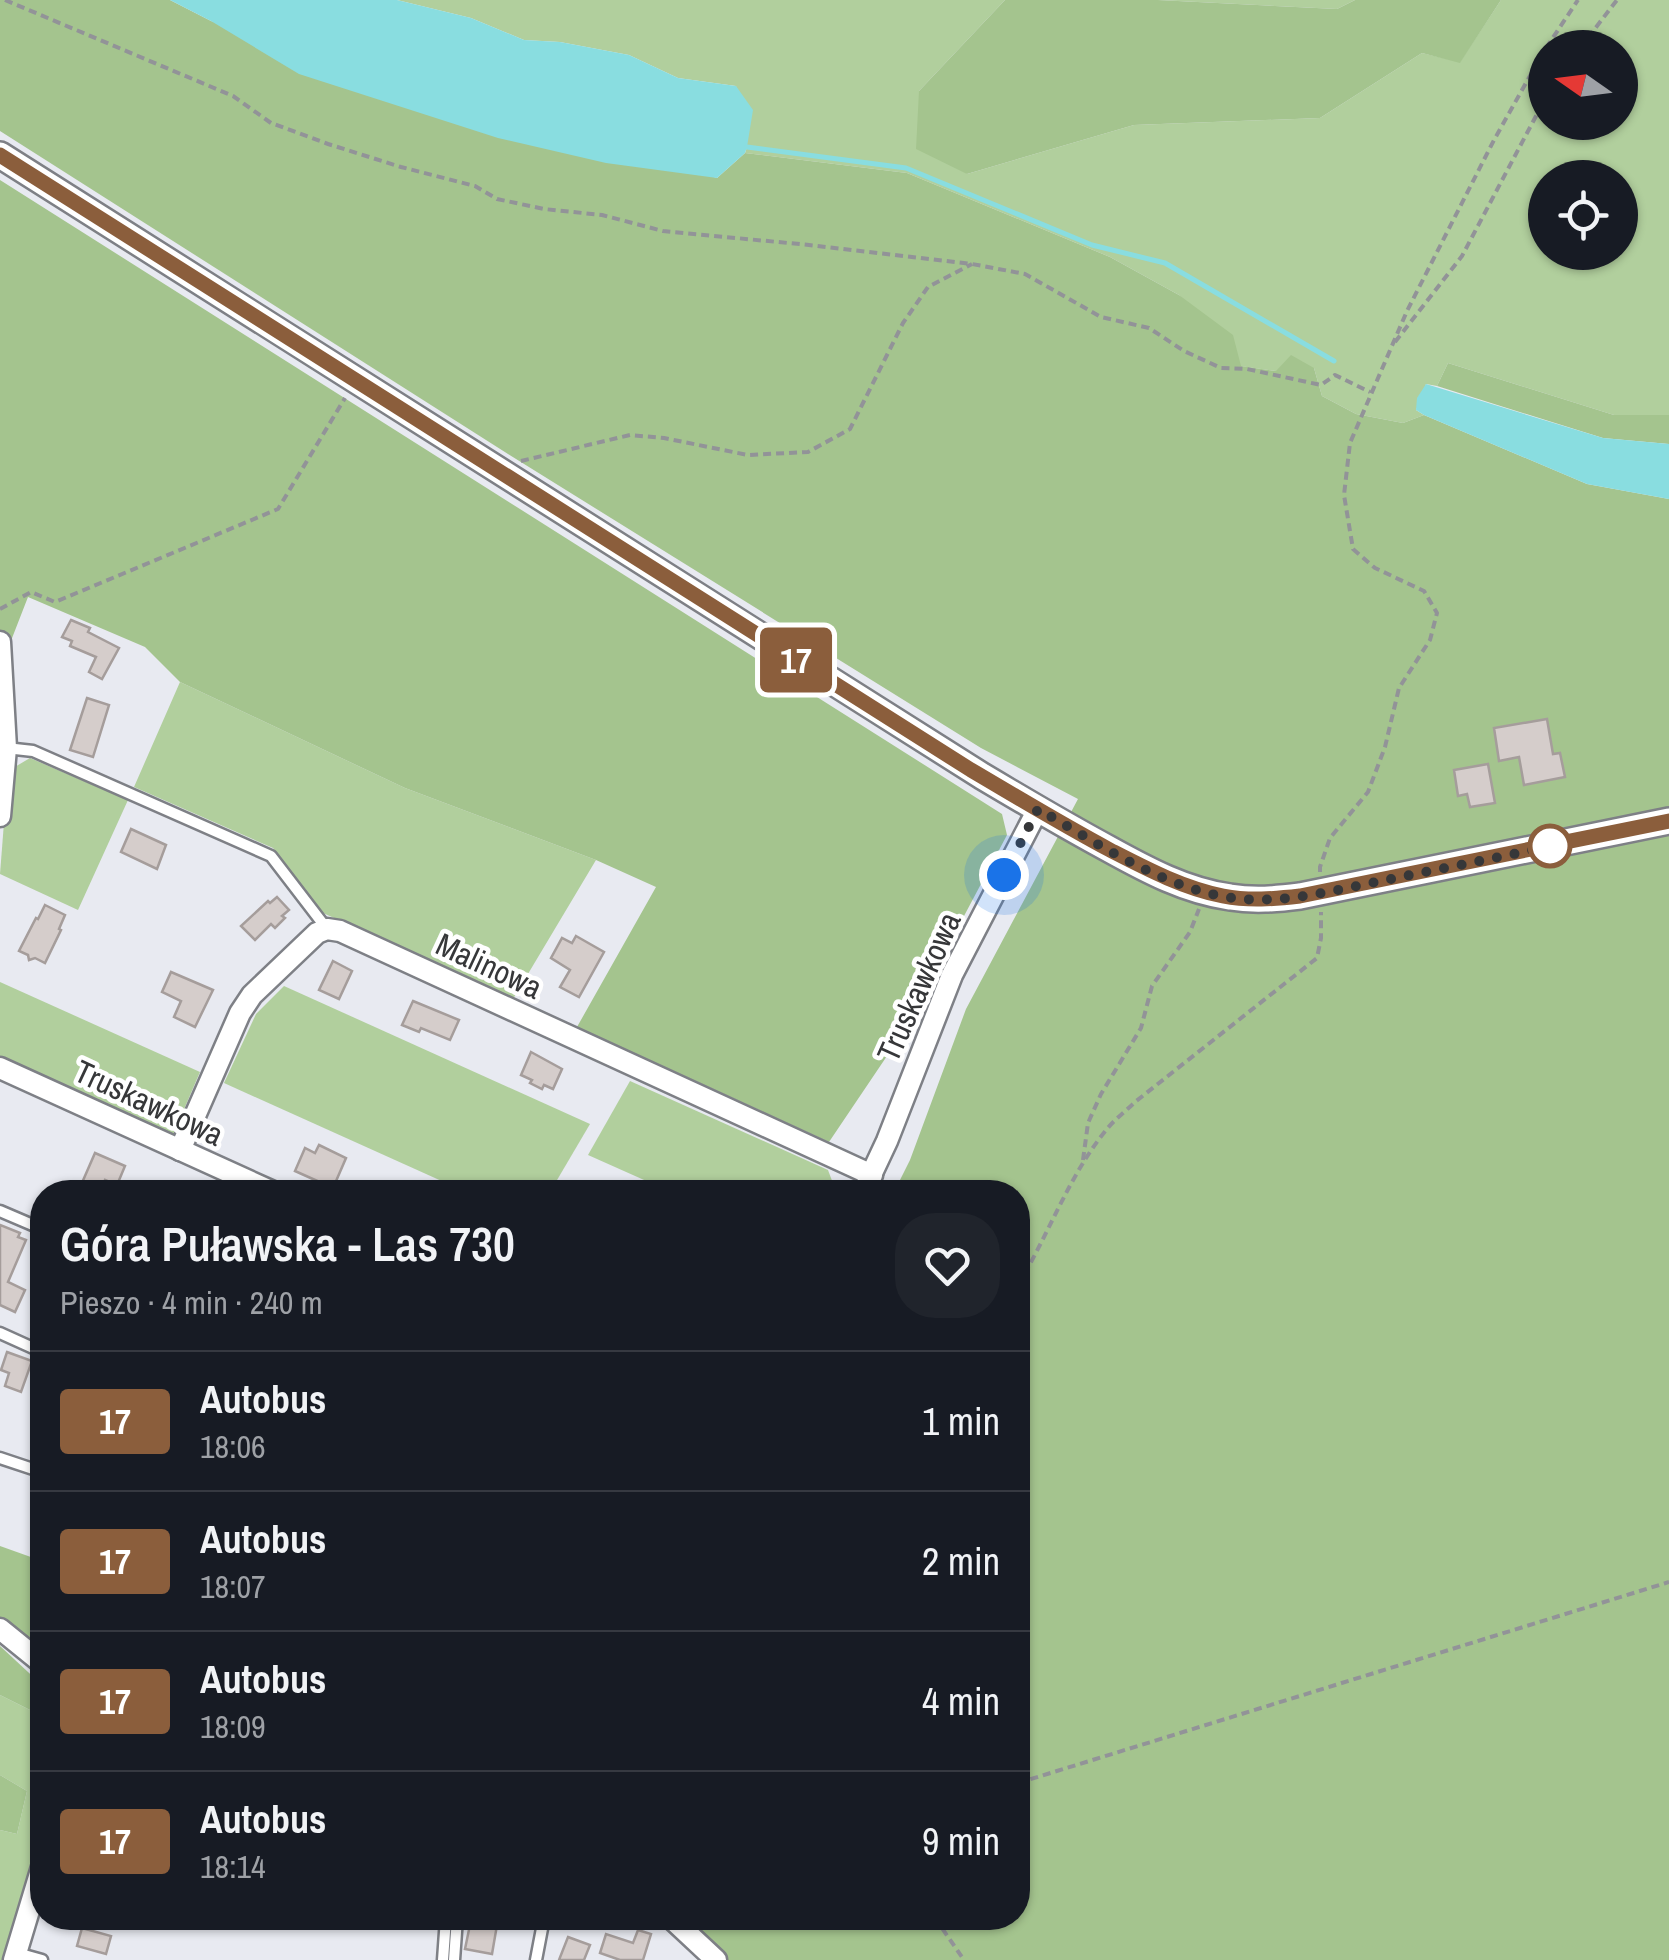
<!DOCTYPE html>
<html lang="pl">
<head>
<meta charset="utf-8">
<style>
	body { margin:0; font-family:"Archivo Narrow",sans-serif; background:#20242c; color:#f1f3f6; height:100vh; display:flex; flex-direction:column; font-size:38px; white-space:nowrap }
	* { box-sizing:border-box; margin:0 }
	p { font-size:32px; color:#9ea1a6 }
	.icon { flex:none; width:55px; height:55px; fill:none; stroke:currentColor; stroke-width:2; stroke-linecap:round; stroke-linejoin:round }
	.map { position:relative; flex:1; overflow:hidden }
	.sheet { position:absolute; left:30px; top:1180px; width:1000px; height:750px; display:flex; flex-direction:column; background:#171b24; border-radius:40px; box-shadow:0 2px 8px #0004 }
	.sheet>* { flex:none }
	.badge { padding:0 20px; border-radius:8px; font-size:35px; line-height:65px }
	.needle { width:65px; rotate:284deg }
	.controls { position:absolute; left:1528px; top:30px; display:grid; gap:20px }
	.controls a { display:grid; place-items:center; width:110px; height:110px; border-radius:50%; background:#171b24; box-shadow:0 2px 8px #0004; font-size:50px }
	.you { position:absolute; width:50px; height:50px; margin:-25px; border:8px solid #fff; border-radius:50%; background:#1a73e8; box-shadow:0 0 0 15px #1a73e833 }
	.map>.badge { position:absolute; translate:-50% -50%; box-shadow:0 0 0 5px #fff }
	.round { display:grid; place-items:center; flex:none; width:105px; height:105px; border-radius:40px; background:#20242c }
	.summary { display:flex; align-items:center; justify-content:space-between; height:170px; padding:0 30px }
	h1 { font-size:48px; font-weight:600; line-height:75px }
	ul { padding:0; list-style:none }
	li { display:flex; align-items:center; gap:30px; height:140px; padding:0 30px; border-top:2px solid #363941 }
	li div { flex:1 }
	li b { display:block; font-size:38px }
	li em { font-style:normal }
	li .badge { min-width:110px; font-weight:700; text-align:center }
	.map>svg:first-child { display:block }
</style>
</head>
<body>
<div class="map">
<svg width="1669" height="1960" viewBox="0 0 1669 1960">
	<rect width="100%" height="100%" fill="#e8eaf1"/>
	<g fill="#b1cf9d" fill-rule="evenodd">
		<path d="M397 0H1005L919 91 967 174 1134 125 1320 118 1422 53 1460 62 1501 0H1669V415H1614L1448 363 1437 386 1426 384 1416 410 1424 415 1403 423 1356 414 1322 396 1314 368 1276 371 1240 366 1179 295 1110 257 907 173 745 153 747 147 736 86 678 78 629 55 560 42 524 40 471 18ZM1545 48H1620V122H1545ZM1545 178H1620V252H1545Z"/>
		<polygon points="1158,0 1355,0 1337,9"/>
		<polygon points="180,682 405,788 596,860 513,999 323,913 273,848 134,787"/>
		<polygon points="30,758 128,800 78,910 0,874 8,771"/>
		<polygon points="0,982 200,1072 173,1135 0,1056"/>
		<polygon points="284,986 590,1124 550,1192 466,1192 224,1083 256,1014"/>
		<polygon points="630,1081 828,1170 834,1186 831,1192 671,1192 588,1155"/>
		<polygon points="0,1695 30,1710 42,1702 42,1822 6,1960 0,1960 0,1830 17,1834 27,1791 0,1775"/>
	</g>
	<g fill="#a4c48e">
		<polygon points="0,0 170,0 211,21 717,178 745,153 907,173 1110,257 1179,295 1233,335 1241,366 1276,371 1291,355 1314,368 1322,396 1356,414 1403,423 1424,415 1587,484 1669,499 1669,1960 722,1960 685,1918 1018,1918 1018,1192 894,1192 910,1160 966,1009 1078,799 981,748 508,454 0,131"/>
		<polygon points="1005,0 1158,0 1337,9 1355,0 1501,0 1460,63 1422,53 1320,118 1134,125 967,174 916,149 919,91"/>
		<polygon points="0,180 1002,814 1007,835 947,948 920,1007 829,1142 577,1027 656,887 596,860 405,788 180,682 145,647 28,597 0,669"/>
		<polygon points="1448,363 1614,415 1669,415 1669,444 1603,438 1437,386"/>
		<polygon points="0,1546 42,1561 42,1653 9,1628 0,1617"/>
		<polygon points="0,1646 42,1685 42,1702 30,1710 0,1695"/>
		<polygon points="0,1775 27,1791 17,1834 0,1830"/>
	</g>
	<g fill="#89dde0">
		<polygon points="170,0 397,0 471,18 524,40 560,42 629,55 678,78 736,86 753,110 747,147 745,153 717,178 606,163 498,138 299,74 211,21"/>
		<polygon points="1426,384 1603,438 1669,444 1669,499 1587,484 1424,415 1416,410 1417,398"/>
	</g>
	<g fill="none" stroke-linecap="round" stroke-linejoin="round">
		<polyline stroke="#89dde0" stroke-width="5" points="747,147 906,168 1092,245 1165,263 1334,361"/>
	</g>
	<g fill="#d5cdcb" stroke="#a59d9b" stroke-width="2.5">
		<polygon points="71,620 90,628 88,632 119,648 102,679 89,672 96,657 70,646 72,641 62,637"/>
		<polygon points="87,698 109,705 93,757 70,750"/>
		<polygon points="1547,719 1553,754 1560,753 1565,777 1524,785 1519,757 1499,761 1494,728"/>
		<polygon points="1488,764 1495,803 1470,807 1467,794 1458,796 1454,770"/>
		<polygon points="131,829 166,845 157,869 121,852"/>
		<polygon points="277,897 289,910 282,916 285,918 275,928 271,924 255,940 241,926 268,901 270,903"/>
		<polygon points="45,905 65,915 59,929 61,930 45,963 35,958 29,960 28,955 19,951 36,918 38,919"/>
		<polygon points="576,936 604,952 579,997 560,987 570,970 551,958 562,938 572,943"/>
		<polygon points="333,961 352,971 339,999 319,990"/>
		<polygon points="171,972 213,990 195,1027 174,1017 181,1001 162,992"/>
		<polygon points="413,1001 459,1020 450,1040 421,1028 419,1032 402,1025"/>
		<polygon points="531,1052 562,1069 553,1089 544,1085 542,1089 530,1083 532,1080 521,1075"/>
		<polygon points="319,1145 346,1158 333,1188 295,1171 305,1148 315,1153"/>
		<polygon points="95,1153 125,1166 117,1185 105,1180 100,1192 78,1192"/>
		<polygon points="0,1225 20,1233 18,1237 26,1240 8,1282 25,1290 15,1312 0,1305"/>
		<polygon points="7,1352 32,1361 21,1392 5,1386 9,1373 1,1370"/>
		<polygon points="471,1920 497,1925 492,1954 465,1949"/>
		<polygon points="82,1928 111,1936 106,1954 77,1946"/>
		<polygon points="638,1930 651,1934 643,1960 620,1960 600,1953 606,1934 633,1943"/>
		<polygon points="568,1937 590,1945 584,1960 559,1960"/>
	</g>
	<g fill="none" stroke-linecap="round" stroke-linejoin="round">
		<g stroke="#7e8086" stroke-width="15">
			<g id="service">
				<polyline points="6,748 33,751 271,856 327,929"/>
				<polyline points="0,1211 42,1229"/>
				<polyline points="0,1333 42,1352"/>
				<polyline points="0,1458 42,1472"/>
				<polyline points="17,1953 42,1960"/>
				<polyline points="443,1960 446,1918"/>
				<polyline points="454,1960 457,1918"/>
				<polyline points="536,1960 544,1918"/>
			</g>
		</g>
		<g stroke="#7e8086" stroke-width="25">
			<g id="minor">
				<polyline points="0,642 6,748 0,816"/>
				<polyline points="0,1068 273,1192"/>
				<polyline points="180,1150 240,1013 252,995 317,933 327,929 340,931 872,1175"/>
				<polyline points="863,1192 887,1141 952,975 1038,809"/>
				<polyline points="0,1629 42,1663"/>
				<polyline points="671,1918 716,1960"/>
				<polyline points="14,1960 42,1867"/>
			</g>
		</g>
		<g stroke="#7e8086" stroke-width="30">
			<path id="tertiary" d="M0 155 982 776C1024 801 1066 826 1109 849 1147 870 1186 891 1230 897 1254 901 1276 899 1300 896L1669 821"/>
		</g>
		<g stroke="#929398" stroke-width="4" stroke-dasharray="8 5" stroke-linecap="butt">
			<polyline points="5,0 233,96 271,123 328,144 401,167 475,186 497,199 544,209 602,215 663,231 809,245 972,264 1025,274 1101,317 1149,328 1184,351 1221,368 1247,369 1321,385 1335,375 1370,392"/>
			<polyline points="1546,48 1578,0"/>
			<polyline points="1580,48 1617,0"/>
			<polyline points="1395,342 1462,256 1545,99"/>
			<polyline points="521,461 630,435 664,438 748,455 808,452 850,429 903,323 928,287 972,264"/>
			<polyline points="0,609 31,592 55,602 278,509 345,398"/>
			<polyline points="1320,872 1320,867 1330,838 1368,792 1385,747 1399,688 1430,640 1437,613 1424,591 1375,568 1353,549 1344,495 1350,443 1407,311 1494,140 1545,49"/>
			<polyline points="1083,1160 1088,1123 1101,1094 1141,1028 1152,986 1190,932 1199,909"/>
			<path d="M1018 1285C1049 1234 1069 1175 1107 1129 1115 1119 1126 1111 1135 1102L1317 958 1321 938V912"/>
			<polyline points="1018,1783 1669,1582"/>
			<polyline points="935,1918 964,1960"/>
		</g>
		<use href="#service" stroke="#fff" stroke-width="10"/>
		<use href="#minor" stroke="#fff" stroke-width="20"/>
		<use href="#tertiary" stroke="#fff" stroke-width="25"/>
	</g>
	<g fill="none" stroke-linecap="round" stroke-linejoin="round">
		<g stroke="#fff" stroke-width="22">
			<path id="line" d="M0 155 971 770C1017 797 1063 825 1110 850 1147 869 1183 888 1223 896 1249 901 1274 899 1300 896L1669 821"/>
		</g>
		<use href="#line" stroke="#8b5e3c" stroke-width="15"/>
		<path stroke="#363739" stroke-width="10" stroke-dasharray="0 18" d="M1004 875 1038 809C1097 843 1158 885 1226 897 1280 906 1334 890 1386 880 1444 868 1502 857 1560 844L1550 846"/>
	</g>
	<circle fill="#fff" stroke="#8b5e3c" stroke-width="5" cx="1550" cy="846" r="20"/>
	<g text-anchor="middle" stroke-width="9" stroke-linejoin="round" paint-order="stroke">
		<g font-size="32" fill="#363739" stroke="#fff">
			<text transform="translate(489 966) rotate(25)" y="11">Malinowa</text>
			<text transform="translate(919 987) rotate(-66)" y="11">Truskawkowa</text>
			<text transform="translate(149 1103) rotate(25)" y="11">Truskawkowa</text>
		</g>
	</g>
</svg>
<div class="controls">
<a><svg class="needle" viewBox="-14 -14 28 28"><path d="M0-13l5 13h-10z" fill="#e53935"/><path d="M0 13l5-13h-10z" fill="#9ea1a6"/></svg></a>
<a><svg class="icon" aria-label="locate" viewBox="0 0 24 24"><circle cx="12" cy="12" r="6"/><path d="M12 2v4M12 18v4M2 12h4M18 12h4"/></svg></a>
</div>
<div class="you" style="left:1004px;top:875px"></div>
<b class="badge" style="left:796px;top:660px;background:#8b5e3c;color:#fff">17</b>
<section class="sheet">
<div class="summary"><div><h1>Góra Puławska - Las 730</h1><p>Pieszo · 4 min · 240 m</p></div><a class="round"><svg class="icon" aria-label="heart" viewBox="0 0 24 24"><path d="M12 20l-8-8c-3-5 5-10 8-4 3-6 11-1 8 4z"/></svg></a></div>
<ul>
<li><span class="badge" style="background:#8b5e3c;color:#fff">17</span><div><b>Autobus</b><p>18:06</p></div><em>1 min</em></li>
<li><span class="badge" style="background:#8b5e3c;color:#fff">17</span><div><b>Autobus</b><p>18:07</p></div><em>2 min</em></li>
<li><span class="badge" style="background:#8b5e3c;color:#fff">17</span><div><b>Autobus</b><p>18:09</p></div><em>4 min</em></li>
<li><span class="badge" style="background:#8b5e3c;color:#fff">17</span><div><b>Autobus</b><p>18:14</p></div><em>9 min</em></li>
</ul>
</section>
</div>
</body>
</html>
